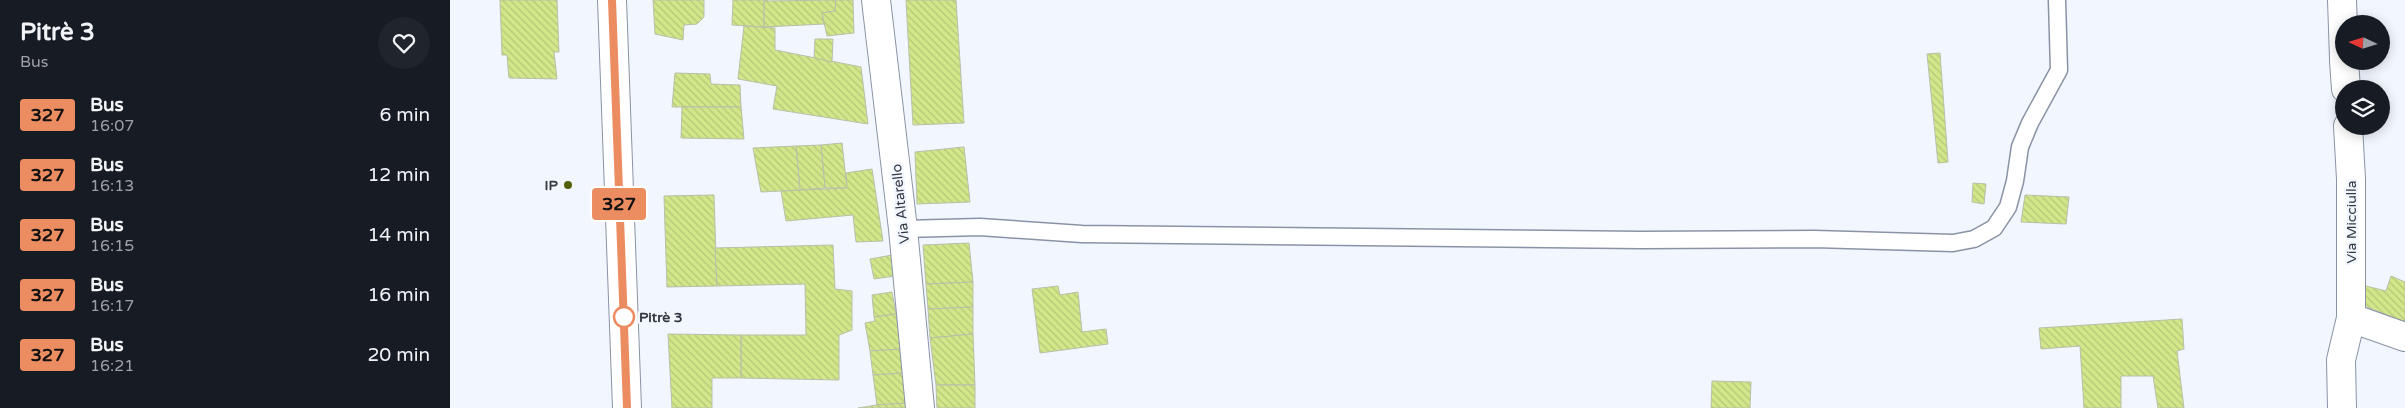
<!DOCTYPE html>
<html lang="it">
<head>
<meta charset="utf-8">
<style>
	body { margin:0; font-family:"Varela Round",sans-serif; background:#20242c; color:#f1f3f6; height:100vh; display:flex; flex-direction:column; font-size:19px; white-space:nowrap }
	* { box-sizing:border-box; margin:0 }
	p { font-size:16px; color:#9ea1a6 }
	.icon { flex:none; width:28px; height:28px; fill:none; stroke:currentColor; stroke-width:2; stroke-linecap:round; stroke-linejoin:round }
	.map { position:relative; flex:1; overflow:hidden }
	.side { display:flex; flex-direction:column; background:#171b24; width:450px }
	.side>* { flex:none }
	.badge { padding:0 10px; border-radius:4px; font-size:18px; line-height:32px }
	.needle { width:32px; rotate:274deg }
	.fabs { position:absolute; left:1885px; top:15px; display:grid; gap:10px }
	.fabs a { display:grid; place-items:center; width:55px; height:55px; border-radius:50%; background:#171b24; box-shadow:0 2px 12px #0003; font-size:25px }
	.map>.badge { position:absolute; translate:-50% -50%; box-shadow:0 0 0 2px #fff }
	.round { display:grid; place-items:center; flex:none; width:52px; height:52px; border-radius:26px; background:#20242c }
	.summary { display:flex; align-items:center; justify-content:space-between; height:85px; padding:0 20px }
	h1 { font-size:24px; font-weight:700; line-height:38px }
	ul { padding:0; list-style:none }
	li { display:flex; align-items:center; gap:15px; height:60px; padding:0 20px }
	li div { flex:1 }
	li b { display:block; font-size:19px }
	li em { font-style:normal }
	li .badge { min-width:55px; font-weight:700; text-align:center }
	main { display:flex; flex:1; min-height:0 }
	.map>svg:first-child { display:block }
</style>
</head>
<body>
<main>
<section class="side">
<div class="summary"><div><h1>Pitrè 3</h1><p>Bus</p></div><a class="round"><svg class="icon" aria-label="heart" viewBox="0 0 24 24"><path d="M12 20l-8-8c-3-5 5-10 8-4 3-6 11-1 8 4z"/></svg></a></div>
<ul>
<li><span class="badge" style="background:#ec8c61;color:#111">327</span><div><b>Bus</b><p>16:07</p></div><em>6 min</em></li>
<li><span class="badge" style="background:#ec8c61;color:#111">327</span><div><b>Bus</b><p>16:13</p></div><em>12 min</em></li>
<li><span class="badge" style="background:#ec8c61;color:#111">327</span><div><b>Bus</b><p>16:15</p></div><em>14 min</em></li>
<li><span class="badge" style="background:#ec8c61;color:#111">327</span><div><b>Bus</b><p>16:17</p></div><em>16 min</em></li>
<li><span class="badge" style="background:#ec8c61;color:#111">327</span><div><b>Bus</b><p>16:21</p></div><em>20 min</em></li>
</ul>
</section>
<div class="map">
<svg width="1955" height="408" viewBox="0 0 1955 408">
	<defs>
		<pattern id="building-back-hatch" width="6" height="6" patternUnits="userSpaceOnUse" patternTransform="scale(1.25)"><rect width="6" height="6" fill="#d1e78a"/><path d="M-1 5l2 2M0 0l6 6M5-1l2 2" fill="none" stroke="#b4c778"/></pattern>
	</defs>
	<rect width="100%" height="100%" fill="#f2f6ff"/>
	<g fill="url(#building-back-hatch)" stroke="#b9bfa9">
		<polygon points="50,0 107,0 109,52 104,52 107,79 59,78 57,55 52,55"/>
		<polygon points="203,0 254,0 254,17 247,24 234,25 233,40 205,34"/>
		<polygon points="283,0 318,0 314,1 314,27 282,25"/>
		<polygon points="386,0 385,11 372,13 374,24 314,27 314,1"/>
		<polygon points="386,0 403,0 404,33 377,36 372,13 385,11"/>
		<polygon points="456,0 506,0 514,123 463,125"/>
		<polygon points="294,26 325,28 325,50 411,67 418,124 323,109 327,86 288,79"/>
		<polygon points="365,39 383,39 382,62 364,58"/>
		<polygon points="1490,53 1498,162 1488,163 1477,54"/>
		<polygon points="225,73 260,74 261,84 290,85 291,107 222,107"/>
		<polygon points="232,107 291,107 294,139 231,138"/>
		<polygon points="392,143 397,188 375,188 371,145"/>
		<polygon points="371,145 375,188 350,190 346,146"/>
		<polygon points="346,146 350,190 311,192 303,148"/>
		<polygon points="514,147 520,202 467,204 465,152"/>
		<polygon points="422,169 433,241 406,242 403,215 336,221 331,191 397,188 396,173"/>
		<polygon points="1523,183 1536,184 1534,204 1522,202"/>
		<polygon points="264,195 267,286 217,287 214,196"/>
		<polygon points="1575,195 1619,197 1616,224 1571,222"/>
		<polygon points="519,243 523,282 476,284 473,245"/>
		<polygon points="383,245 385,289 402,291 402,330 389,335 389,380 291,378 291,335 356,335 355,284 267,286 265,248"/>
		<polygon points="442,255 445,276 424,279 420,259"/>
		<polygon points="1941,276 1955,282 1955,322 1909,304 1916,286 1936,291"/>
		<polygon points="523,282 523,307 478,309 476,284"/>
		<polygon points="608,286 610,295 628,292 632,332 656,329 658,344 590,353 582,289"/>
		<polygon points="442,292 446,314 424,317 422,295"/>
		<polygon points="523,307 523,334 480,338 478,309"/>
		<polygon points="446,314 451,349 420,351 415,323 425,321 424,317"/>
		<polygon points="1732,319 1734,349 1727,351 1734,408 1708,408 1703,376 1671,376 1671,408 1634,408 1630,346 1591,349 1589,328"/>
		<polygon points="218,334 291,335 291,378 262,378 262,408 222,408"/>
		<polygon points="523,334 525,385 486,385 480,338"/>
		<polygon points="451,349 454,373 423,375 420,351"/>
		<polygon points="454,373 457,403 427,405 423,375"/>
		<polygon points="1262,381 1301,382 1300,408 1261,408"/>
		<polygon points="486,385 525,385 525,408 487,408"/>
		<polygon points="457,403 457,408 408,408 427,405"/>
	</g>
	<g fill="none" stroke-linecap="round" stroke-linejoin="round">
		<g stroke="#8a93a6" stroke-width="19">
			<polyline id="service" points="453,229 530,227 632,234 1191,240 1364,239 1503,243 1524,239 1544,228 1558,207 1565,181 1570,147 1580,123 1609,70 1607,0"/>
		</g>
		<g stroke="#8a93a6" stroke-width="30">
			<g id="minor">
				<polyline points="426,0 453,229 470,408"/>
				<polyline points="1892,0 1894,58"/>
				<polyline points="1894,61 1896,89"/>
				<polyline points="1898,126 1901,179 1901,318 1955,337"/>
				<polyline points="1892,408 1891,360 1901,318"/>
			</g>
		</g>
		<g stroke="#8a93a6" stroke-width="30">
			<polyline id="tertiary" points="162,0 177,408"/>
		</g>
		<use href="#service" stroke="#fff" stroke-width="16"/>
		<use href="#minor" stroke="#fff" stroke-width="28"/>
		<use href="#tertiary" stroke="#fff" stroke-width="28"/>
	</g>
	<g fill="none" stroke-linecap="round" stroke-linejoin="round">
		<g stroke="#fff" stroke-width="11">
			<polyline id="line" points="162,0 177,408"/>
		</g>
		<use href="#line" stroke="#ec8c61" stroke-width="8"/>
	</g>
	<circle fill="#516002" stroke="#f2f6ff" stroke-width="2" cx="118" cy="185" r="5"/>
	<circle fill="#fff" stroke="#ec8c61" stroke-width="2.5" cx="174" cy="317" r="10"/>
	<g text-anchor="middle" stroke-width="5" stroke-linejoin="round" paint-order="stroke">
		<g font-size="14" font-weight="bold" fill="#353841" stroke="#f2f6ff" text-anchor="end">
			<text x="108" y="190">IP</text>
		</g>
		<g font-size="14" fill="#353841" stroke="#f2f6ff">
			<text transform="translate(450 204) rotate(-96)" y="5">Via Altarello</text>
			<text transform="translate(1901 222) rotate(-90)" y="5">Via Micciulla</text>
		</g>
		<g font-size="14" font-weight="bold" fill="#353841" stroke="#f2f6ff" text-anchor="start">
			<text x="189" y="322">Pitrè 3</text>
		</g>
	</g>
</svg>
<div class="fabs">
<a><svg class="needle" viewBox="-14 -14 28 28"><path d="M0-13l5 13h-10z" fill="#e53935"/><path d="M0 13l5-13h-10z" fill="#9ea1a6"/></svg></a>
<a><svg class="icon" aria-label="layers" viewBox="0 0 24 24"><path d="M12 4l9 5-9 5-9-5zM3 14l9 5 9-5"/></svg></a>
</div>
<b class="badge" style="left:169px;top:204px;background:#ec8c61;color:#111">327</b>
</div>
</main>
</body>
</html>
